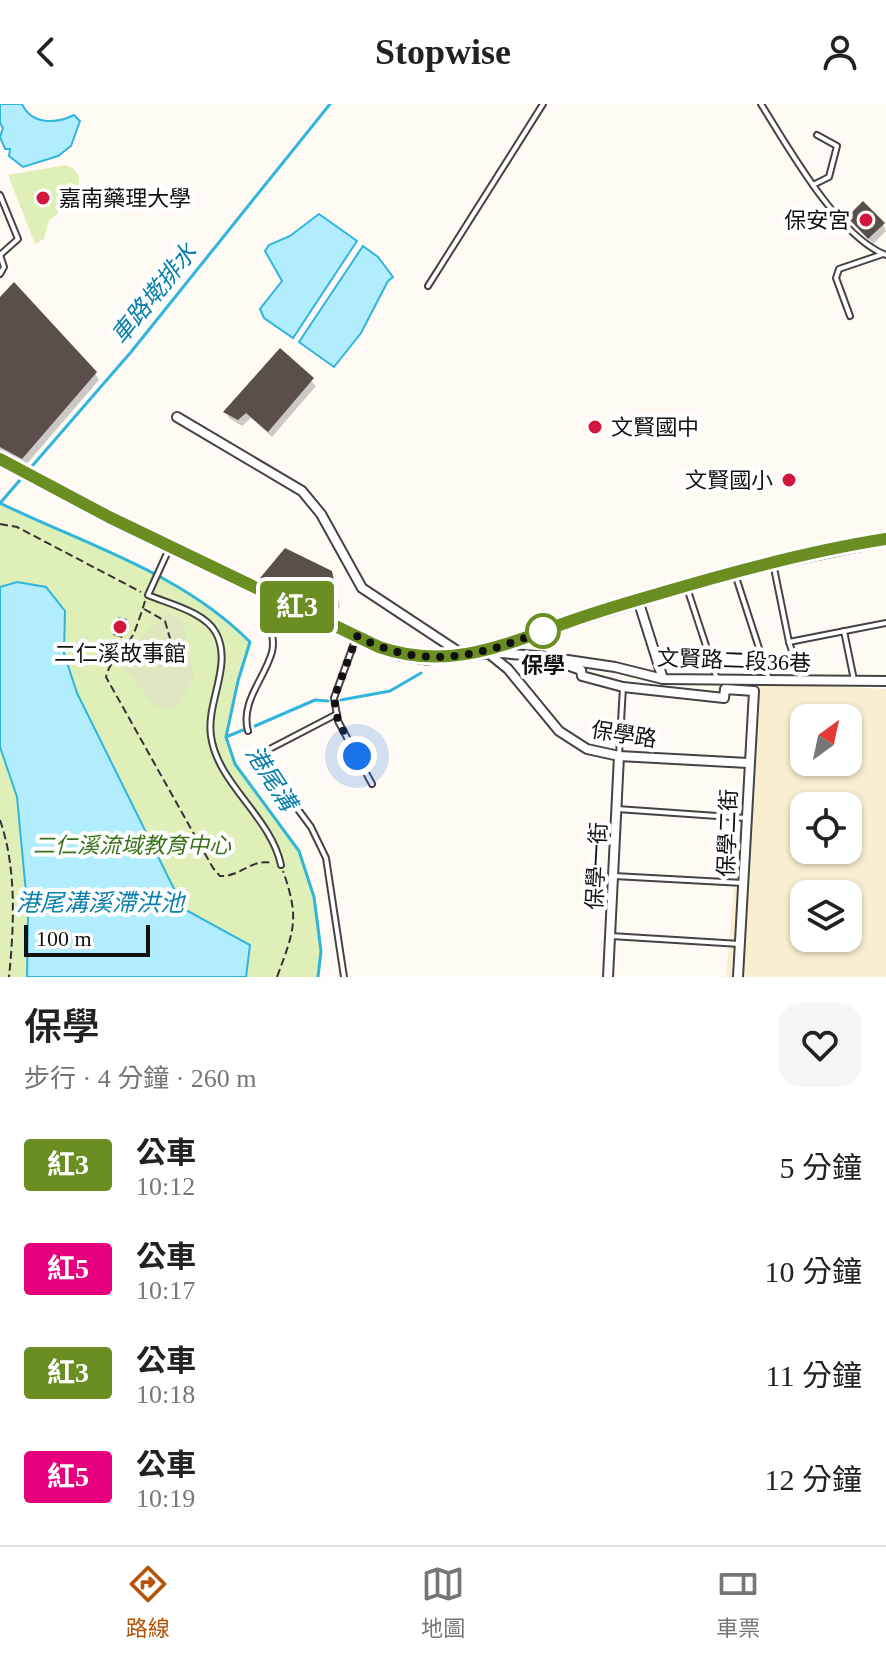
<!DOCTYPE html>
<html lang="zh-TW">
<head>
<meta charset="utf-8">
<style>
	body { margin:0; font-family:"Times New Roman","Noto Sans TC",serif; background:#f6f6f6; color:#222; height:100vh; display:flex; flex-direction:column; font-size:30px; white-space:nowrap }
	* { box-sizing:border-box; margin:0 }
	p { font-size:26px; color:#767676 }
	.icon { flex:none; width:44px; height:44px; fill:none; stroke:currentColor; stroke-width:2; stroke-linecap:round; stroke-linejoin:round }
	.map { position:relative; height:873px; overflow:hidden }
	.details { display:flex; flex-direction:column; background:#fff; flex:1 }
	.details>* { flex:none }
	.badge { padding:0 16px; border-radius:6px; font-size:28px; line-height:52px }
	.needle { width:52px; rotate:33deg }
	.controls { position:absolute; left:790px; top:600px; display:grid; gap:16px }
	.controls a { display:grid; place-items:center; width:72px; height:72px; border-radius:16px; background:#fff; box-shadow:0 2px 6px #0004; font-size:40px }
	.scale { position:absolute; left:24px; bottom:20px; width:126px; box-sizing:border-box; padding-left:8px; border:4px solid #111; border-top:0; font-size:22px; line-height:28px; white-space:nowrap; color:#111; -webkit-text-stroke:6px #fff; paint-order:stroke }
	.you { position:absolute; width:40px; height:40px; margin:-20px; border:6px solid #fff; border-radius:50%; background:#1a73e8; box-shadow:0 0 0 12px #1a73e833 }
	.map>.badge { position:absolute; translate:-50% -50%; box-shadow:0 0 0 4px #fff }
	.round { display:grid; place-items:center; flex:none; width:84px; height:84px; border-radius:24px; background:#f6f6f6 }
	.overview { display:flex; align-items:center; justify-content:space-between; height:136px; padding:0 24px }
	h1 { font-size:38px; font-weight:600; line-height:60px }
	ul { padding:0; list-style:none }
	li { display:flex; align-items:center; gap:24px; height:104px; padding:0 24px }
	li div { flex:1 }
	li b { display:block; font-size:30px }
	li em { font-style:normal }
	li .badge { min-width:88px; font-weight:700; text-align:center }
	header { display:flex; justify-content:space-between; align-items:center; height:104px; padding:0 24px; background:#fff; font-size:36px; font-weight:600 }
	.dock { display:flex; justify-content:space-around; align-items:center; height:112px; border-top:2px solid #e0e0e0; background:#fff; font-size:22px; color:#767676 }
	.dock a { display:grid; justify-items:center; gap:4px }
	.dock .active { color:#b45309 }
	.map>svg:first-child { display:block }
</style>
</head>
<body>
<header><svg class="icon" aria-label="back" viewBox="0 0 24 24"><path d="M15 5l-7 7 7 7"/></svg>Stopwise<svg class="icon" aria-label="person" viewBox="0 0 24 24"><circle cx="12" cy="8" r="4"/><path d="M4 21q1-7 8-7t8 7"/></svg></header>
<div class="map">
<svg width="886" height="873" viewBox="0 0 886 873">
	<rect width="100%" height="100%" fill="#fffbf4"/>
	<path fill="#f9efd0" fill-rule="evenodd" d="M753 578 886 585V873H726ZM804 614H848V658H804ZM804 702H848V746H804ZM804 790H848V834H804Z"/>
	<g fill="#deefb8">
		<path d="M66 61C97 73 65 105 49 116L44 135 35 140 8 71Z"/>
		<path d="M0 399C86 441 182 469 250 538L238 577 226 633 235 660 299 747 314 793 321 847 318 873H0Z"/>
	</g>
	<polygon fill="#e0e6c0" points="169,509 183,518 194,573 174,607 156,603 123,563 145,529"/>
	<g fill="#b2edfd" stroke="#30b5dd" stroke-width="2">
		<path d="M0 0H22C32 21 56 20 74 11L80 17 71 42 58 52 23 63 9 52 10 45H5L0 33 3 24 0 19Z"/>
		<polygon points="319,110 357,137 293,234 264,214 260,205 282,177 265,147 269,141 290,132"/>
		<polygon points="363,142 378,153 393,173 388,177 361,229 334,263 299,238"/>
		<polygon points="17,478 46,483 65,507 64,549 77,589 184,805 250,841 246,873 27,873 28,810 17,693 0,643 0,483"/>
	</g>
	<g fill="#0003">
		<polygon points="849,114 883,120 886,127 873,140"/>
		<polygon points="0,196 95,269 99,276 26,361 0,346"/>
		<polygon points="280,246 316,282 272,333 251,314 242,322 229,314 226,308"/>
		<polygon points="330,469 340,502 335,512 266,481 262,475"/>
	</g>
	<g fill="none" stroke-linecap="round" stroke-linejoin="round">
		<g stroke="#30b5dd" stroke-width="3">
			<polyline points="1,398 131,248 330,0"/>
			<path d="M0 399C86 441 182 469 250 538L238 577 226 633 235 660 299 747 314 793 321 847 318 873"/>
			<polyline points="341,596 390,587 421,569"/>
			<polyline points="255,622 315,596 328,597"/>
			<polyline points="226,633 243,626"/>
		</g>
	</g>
	<g fill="#5b4f4b">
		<polygon points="863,97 885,119 868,135 847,113"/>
		<polygon points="14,178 97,268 22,355 0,343 0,193"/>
		<polygon points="280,244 314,274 268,328 246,309 238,316 223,308"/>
		<polygon points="285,444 332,467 338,495 332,507 260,474"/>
		<polygon points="118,513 127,515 122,534 113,531"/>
	</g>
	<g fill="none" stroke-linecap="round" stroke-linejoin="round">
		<g stroke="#444" stroke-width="8">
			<g id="lane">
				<path d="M761 0C788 43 838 133 886 151"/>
				<polyline points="813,81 829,73 837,42 817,31"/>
				<polyline points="0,91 18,135 0,151"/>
				<polyline points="0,151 4,163 0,170"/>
				<polyline points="428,182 543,0"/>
				<polyline points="850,212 836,174 839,165 883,150"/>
				<path d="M169 445 148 491C169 500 205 508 216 529 233 561 206 598 211 632 217 679 271 713 281 761"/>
				<polyline points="773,459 789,538 801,574"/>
				<polyline points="735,470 769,575"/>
				<polyline points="687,484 717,575"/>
				<polyline points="844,527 854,576"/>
				<polyline points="356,534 334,594 338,617 372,680"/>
				<polyline points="789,538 886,519"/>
				<path d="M248 627C240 598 265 574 272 548 277 527 261 509 265 491"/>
				<polyline points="260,650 337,610"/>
				<polyline points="619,652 623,583"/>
				<polyline points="271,669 311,723 326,754 344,873"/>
				<polyline points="617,705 746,714"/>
				<polyline points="614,772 743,779"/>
				<polyline points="611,832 740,840"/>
			</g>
		</g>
		<g stroke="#444" stroke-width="12">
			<g id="street">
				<polyline points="177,313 302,387 321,410 362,484 462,550"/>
				<polyline points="638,496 663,575"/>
				<polyline points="487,548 508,565 559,627 587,645 619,652 748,659"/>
				<polyline points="489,548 547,553"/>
				<polyline points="544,553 581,566 582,572 623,583 724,594 725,585 754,587 738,873"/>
				<polyline points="561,555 615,563 663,575 886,577"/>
				<polyline points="608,873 619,652"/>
			</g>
		</g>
		<g stroke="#333" stroke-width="15">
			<polyline id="secondary" points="0,355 109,413 370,539 399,550 427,554 486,548 572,517 734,467 886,435"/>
		</g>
		<g stroke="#333" stroke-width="2" stroke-dasharray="8 4" stroke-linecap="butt">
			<polyline points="0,420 17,423 141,488"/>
			<path d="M145 497C142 507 138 519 134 529 126 545 110 555 106 573L213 764 220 772C241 773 251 754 273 759"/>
			<polyline points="144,505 165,517 171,538"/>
			<path d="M0 716C17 765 14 823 9 873"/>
			<path d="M277 873C294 827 300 815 283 767"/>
		</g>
		<use href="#lane" stroke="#fff" stroke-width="4"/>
		<use href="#street" stroke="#fff" stroke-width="8"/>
		<use href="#secondary" stroke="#ffe9af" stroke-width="11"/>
	</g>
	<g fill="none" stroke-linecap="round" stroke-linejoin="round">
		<g stroke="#fff" stroke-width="18">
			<path id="line" d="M0 355 109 413 379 543C448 567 504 541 568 518 598 507 630 498 661 489 735 467 809 447 886 435"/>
		</g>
		<use href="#line" stroke="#6b8e23" stroke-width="12"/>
		<path stroke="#111" stroke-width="8" stroke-dasharray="0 14.4" d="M357 652 338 617 334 594 357 532C423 567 478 553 543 527"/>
	</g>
	<g fill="#d2173f" stroke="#fff" stroke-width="3">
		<circle cx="43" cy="94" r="8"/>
		<circle cx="866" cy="116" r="8"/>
		<circle cx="595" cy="323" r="8"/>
		<circle cx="789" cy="376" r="8"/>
		<circle cx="120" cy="523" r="8"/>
	</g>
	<circle fill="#fff" stroke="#6b8e23" stroke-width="4" cx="543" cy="527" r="16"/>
	<g text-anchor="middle" stroke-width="8" stroke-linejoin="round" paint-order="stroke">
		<g font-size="22" fill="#111" stroke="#fff" text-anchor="start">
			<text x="59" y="102">嘉南藥理大學</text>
			<text x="850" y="124" text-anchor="end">保安宮</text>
			<text x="611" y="331">文賢國中</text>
			<text x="773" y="384" text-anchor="end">文賢國小</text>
			<text x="120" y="557" text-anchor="middle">二仁溪故事館</text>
		</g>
		<g font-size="22" fill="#111" stroke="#fff">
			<text transform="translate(734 556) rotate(2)" y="8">文賢路二段36巷</text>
			<text transform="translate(624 630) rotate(9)" y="8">保學路</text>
			<text transform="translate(727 729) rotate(-88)" y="8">保學二街</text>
			<text transform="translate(596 762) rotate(-87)" y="8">保學一街</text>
		</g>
		<g font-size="22" font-weight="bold" fill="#111" stroke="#fff">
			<text x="543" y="569">保學</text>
		</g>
		<g font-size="22" font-style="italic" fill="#397218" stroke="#fff">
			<text x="132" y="749">二仁溪流域教育中心</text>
		</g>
		<g font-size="24" font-style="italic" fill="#097fab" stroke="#fff">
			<text transform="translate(154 190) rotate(-51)" y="8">車路墘排水</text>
			<text transform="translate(271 674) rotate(57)" y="8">港尾溝</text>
			<text x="100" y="807">港尾溝溪滯洪池</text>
		</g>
	</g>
</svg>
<div class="controls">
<a><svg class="needle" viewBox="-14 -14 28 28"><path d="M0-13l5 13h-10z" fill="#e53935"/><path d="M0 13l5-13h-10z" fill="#767676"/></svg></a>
<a><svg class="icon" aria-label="locate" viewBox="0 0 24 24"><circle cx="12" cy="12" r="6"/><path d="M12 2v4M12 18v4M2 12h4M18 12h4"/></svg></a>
<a><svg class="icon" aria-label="layers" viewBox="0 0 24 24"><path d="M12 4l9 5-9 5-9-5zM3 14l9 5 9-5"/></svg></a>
</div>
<div class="scale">100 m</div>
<div class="you" style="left:357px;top:652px"></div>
<b class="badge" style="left:297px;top:503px;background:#6b8e23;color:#fff">紅3</b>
</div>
<section class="details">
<div class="overview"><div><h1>保學</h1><p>步行 · 4 分鐘 · 260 m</p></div><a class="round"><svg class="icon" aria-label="heart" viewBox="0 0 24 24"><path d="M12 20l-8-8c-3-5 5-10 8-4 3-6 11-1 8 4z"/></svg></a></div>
<ul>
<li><span class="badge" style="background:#6b8e23;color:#fff">紅3</span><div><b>公車</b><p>10:12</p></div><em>5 分鐘</em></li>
<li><span class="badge" style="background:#e6007e;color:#fff">紅5</span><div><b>公車</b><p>10:17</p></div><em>10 分鐘</em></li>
<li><span class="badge" style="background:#6b8e23;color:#fff">紅3</span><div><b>公車</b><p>10:18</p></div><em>11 分鐘</em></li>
<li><span class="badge" style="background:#e6007e;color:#fff">紅5</span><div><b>公車</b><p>10:19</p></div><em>12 分鐘</em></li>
</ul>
</section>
<nav class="dock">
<a class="active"><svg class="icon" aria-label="directions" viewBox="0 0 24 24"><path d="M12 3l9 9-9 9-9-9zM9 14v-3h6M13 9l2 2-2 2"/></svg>路線</a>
<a><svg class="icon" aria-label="map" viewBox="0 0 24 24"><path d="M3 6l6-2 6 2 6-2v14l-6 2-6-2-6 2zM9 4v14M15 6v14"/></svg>地圖</a>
<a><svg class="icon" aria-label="tickets" viewBox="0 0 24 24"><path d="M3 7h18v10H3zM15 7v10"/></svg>車票</a>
</nav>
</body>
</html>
